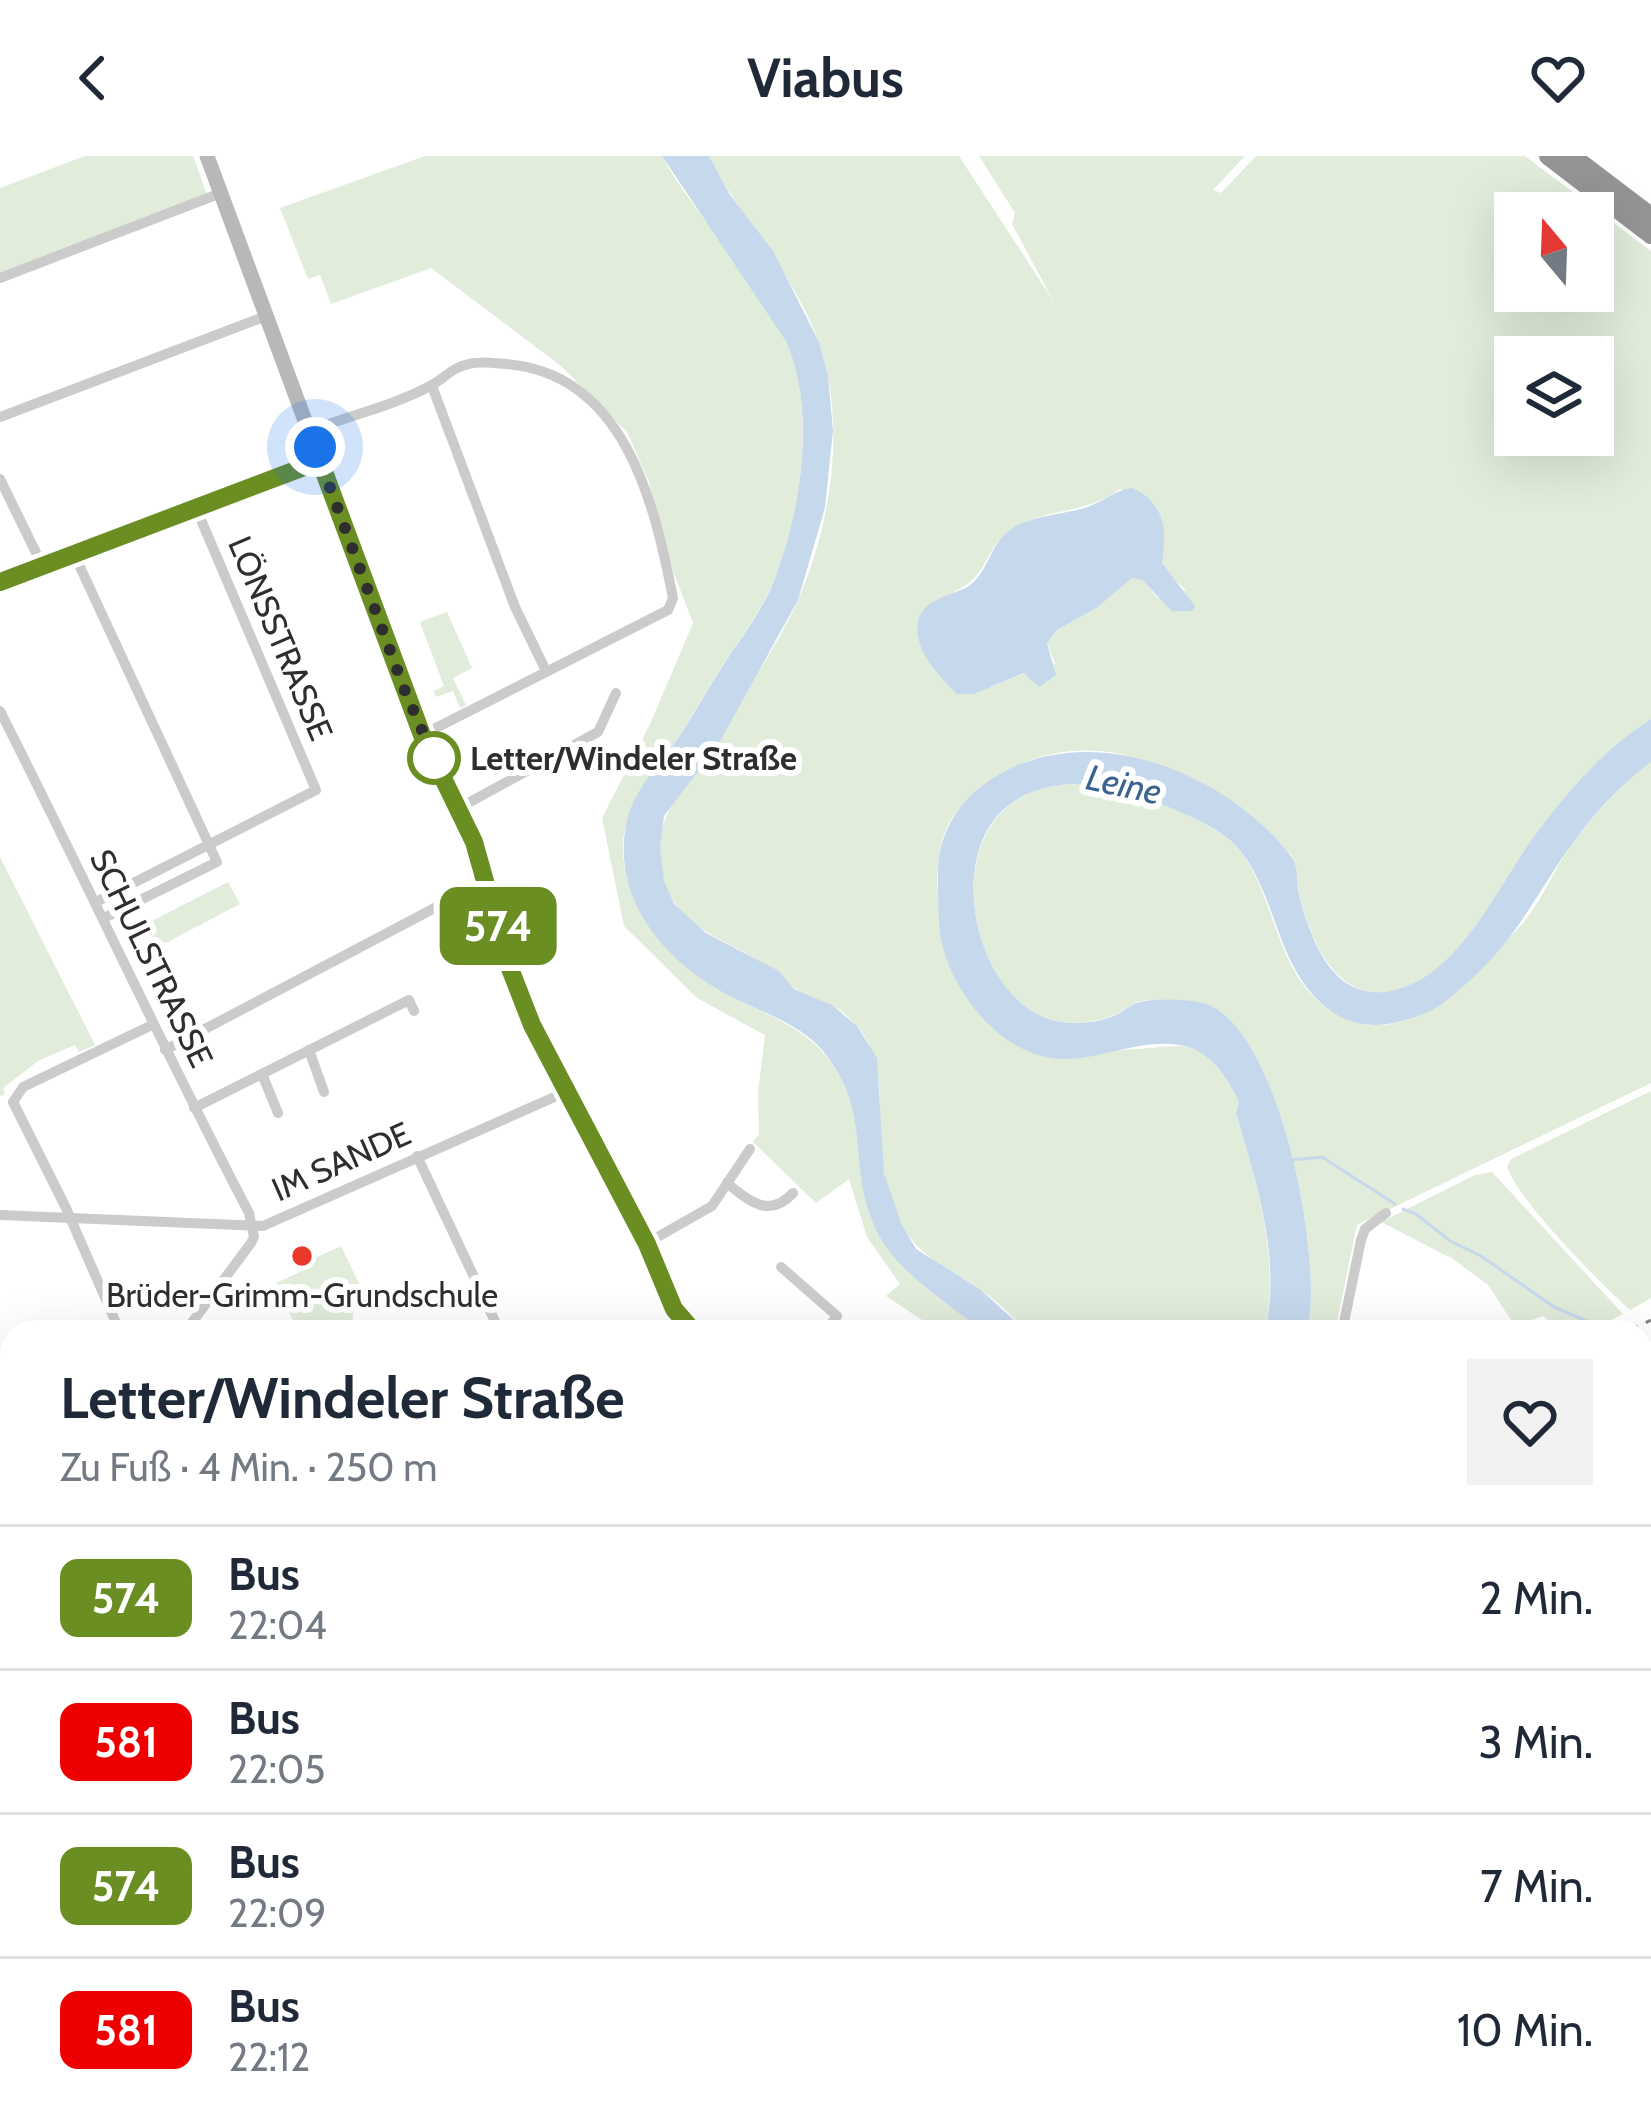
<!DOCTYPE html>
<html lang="de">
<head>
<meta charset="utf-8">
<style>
	body { margin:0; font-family:Cabin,sans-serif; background:#f2f2f3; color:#1f2937; height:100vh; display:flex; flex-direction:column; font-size:45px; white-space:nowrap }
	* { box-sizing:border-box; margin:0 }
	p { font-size:39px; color:#747a83 }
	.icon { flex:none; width:66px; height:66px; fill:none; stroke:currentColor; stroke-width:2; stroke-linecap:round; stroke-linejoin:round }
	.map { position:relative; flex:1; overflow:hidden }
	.side { position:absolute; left:0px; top:1164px; width:1653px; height:807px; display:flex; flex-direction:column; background:#fff; border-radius:36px 36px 0 0; box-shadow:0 12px 48px #0002 }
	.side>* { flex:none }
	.badge { padding:0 24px; border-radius:18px; font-size:42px; line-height:78px }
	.needle { width:78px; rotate:341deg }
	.buttons { position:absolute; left:1494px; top:36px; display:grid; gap:24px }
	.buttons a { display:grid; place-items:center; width:120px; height:120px; border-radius:0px; background:#fff; box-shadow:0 12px 48px #0002; font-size:60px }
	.you { position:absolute; width:60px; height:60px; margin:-30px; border:9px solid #fff; border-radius:50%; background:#1a73e8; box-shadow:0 0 0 18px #1a73e833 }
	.map>.badge { position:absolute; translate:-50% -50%; box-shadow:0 0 0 6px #fff }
	.round { display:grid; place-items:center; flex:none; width:126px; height:126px; border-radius:0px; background:#f2f2f3 }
	.overview { display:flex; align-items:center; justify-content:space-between; height:204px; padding:0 60px }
	h1 { font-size:57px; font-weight:800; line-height:90px }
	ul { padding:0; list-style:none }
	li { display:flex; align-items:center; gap:36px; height:144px; padding:0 60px; border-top:3px solid #e0e1e3 }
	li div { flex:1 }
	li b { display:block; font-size:45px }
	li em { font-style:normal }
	li .badge { min-width:132px; font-weight:700; text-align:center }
	header { display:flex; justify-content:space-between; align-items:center; height:156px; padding:0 60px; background:#fff; font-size:54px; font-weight:800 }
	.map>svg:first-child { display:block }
</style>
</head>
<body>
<header><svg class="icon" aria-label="back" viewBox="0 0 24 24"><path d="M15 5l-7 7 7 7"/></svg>Viabus<svg class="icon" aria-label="heart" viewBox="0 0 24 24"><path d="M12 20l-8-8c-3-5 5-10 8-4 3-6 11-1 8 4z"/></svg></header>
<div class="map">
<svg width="1651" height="1969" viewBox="0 0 1651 1969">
	<rect width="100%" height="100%" fill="#fff"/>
	<g fill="#e1ecdb" fill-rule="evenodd">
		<polygon points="85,0 193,0 207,39 0,118 0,32"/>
		<path d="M425 0H662C696 65 774 136 794 205 813 274 799 371 769 435 756 463 737 487 721 512 706 535 693 559 678 582 643 634 605 667 632 737 651 786 691 821 738 844 773 861 810 875 833 909 867 960 853 1003 869 1056 886 1112 943 1144 988 1176H940L886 1140 900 1128 867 1081 849 1023 816 1047 753 986 759 978 758 937 765 879 697 842 624 770 602 662 650 568 693 467 673 415 649 326 627 276 561 210 431 112 331 148 320 119 308 123 280 52Z"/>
		<path d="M709 0H959L1054 146 1012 68 1015 57 979 0H1245L1213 34 1221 37 1256 0H1525L1651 95V563C1610 589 1577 626 1547 664 1505 717 1463 821 1391 835 1333 846 1308 778 1298 732 1295 719 1299 709 1290 698 1248 647 1184 613 1120 598 1080 590 1041 596 1006 615 982 628 960 646 947 671 927 713 941 799 965 838 974 853 989 866 1001 879 1037 884 1077 894 1113 894 1184 894 1196 869 1239 945L1236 957C1257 1028 1280 1102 1265 1176H1027C1013 1161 997 1145 980 1133 952 1113 922 1104 904 1072 888 1043 881 1009 880 976 879 931 884 893 847 860 833 847 815 843 799 835 785 828 776 815 763 807 713 776 661 767 660 695 660 638 701 624 723 579 745 533 777 492 798 444 831 368 847 268 819 187 795 118 741 65 709 0ZM1515 57H1593V135H1515ZM1545 182 1553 187 1558 201H1593V279H1524L1513 284C1500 238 1502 205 1545 182ZM1120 333C1176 348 1155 359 1162 405 1164 416 1178 427 1186 434L1158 442 1142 424 1132 422 1098 451 1057 474 1047 486 1055 508 1031 521 1025 517 991 531 953 436C989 422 983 393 1011 374 1041 352 1086 359 1120 333Z"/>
		<polygon points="447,456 472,512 453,522 466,549 460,552 453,535 436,541 434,535 444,530 420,466"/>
		<path d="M1651 606V927L1357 1069 1335 1176H1307C1325 1109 1280 865 1201 847 1188 844 1149 842 1138 846 1130 849 1122 856 1114 859 1092 868 1066 870 1044 861 976 833 949 710 1001 657 1019 638 1049 627 1075 628 1117 628 1214 661 1240 695 1278 744 1275 822 1334 857 1364 874 1388 872 1420 859 1435 853 1449 835 1461 824 1481 806 1504 789 1522 768 1537 751 1548 727 1560 707 1583 669 1616 633 1651 606Z"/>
		<polygon points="0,701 95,889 79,896 75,889 38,905 3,932 5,938 0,940"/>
		<polygon points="228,726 240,748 158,791 146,768"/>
		<path d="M1651 935V1142L1630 1154C1602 1129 1516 1043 1507 1010L1511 1003Z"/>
		<polygon points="1492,1016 1623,1158 1601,1169 1603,1176 1564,1176 1543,1160 1515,1170 1488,1129 1453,1103 1381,1066 1475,1019"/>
		<polygon points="341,1090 368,1146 354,1153 352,1168 331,1176 298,1176 276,1127 313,1110 311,1104"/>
		<polygon points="1641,1611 1651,1612 1651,1795 1641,1794"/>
	</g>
	<g fill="#c6d8ec">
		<path d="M662 0H709L730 39 773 95 819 186 828 219 833 275 825 352 798 444 718 589 664 660 660 692 664 725 674 748 706 777 779 815 794 833 832 849 857 870 877 902 884 1017 901 1067 916 1093 980 1133 1027 1176C980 1176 976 1170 938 1141 912 1121 885 1098 873 1067 847 1004 873 957 823 895 802 870 767 858 738 844 674 814 614 752 625 675 630 636 658 611 679 581 694 558 707 534 722 511 738 486 757 462 770 434 800 365 818 256 786 185Z"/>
		<path d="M1132 332C1166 347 1167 375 1162 407L1195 450 1192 455H1172L1142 424 1132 422 1098 451 1057 474 1047 487 1056 519 1039 531 1024 517 974 538H957C939 520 914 495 918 467 921 444 949 440 967 431 986 420 989 394 1004 379 1025 358 1063 360 1090 350 1105 344 1116 334 1132 332Z"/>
		<path d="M1651 563V606C1623 627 1596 655 1575 684 1536 737 1519 781 1467 827 1453 839 1440 852 1423 858 1386 873 1352 875 1322 848 1275 806 1277 737 1237 691 1210 660 1112 627 1071 628 1045 629 1016 639 998 659 949 714 978 836 1046 862 1067 870 1095 868 1116 859 1124 855 1131 848 1140 846 1155 842 1187 843 1203 847 1280 868 1325 1108 1307 1176H1265C1282 1103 1256 1026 1236 957L1239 945C1227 924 1215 901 1191 892 1150 878 1107 902 1066 903 1004 905 948 834 940 777 938 757 938 734 938 713 939 683 953 654 977 634 1071 555 1221 610 1290 699 1299 710 1296 720 1298 733 1303 758 1316 797 1334 816 1348 833 1370 839 1391 835 1460 821 1498 729 1536 678 1568 635 1605 592 1651 563Z"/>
		<polygon points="747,1959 1081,1959 1035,1969 716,1969"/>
	</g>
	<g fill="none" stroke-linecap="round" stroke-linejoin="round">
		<g stroke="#c6d8ec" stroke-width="3">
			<polyline points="1291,1004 1322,1001 1395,1048"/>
			<polyline points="1403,1053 1416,1058 1450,1085 1481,1100 1554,1151 1612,1176"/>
			<polyline points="1641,1222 1651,1219"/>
		</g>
		<g stroke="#cbcbcb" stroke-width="10">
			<polyline points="0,122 221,37"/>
			<polyline points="432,230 515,451 546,515"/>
			<polyline points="0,261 266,160"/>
			<path d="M309 275C348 260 393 250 430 230 444 223 452 211 469 208 481 205 493 207 506 208 624 217 654 345 673 442L668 454 422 579"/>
			<polyline points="0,323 43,411"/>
			<polyline points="74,398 217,706 104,762"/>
			<polyline points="0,426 320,305"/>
			<path d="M0 555C85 722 162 891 249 1057L254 1081 251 1087 185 1176"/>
			<polyline points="459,652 598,576 616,537"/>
			<polyline points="96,746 316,634 196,352"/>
			<polyline points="165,894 486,725"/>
			<polyline points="309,894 324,936"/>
			<polyline points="262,918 278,957"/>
			<polyline points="194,952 409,844 414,855"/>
			<polyline points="417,1000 500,1176"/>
			<path d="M727 1027C749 1045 769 1063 793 1037"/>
			<polyline points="0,1059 263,1070 568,935"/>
			<polyline points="647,1087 712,1050 750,993"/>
			<polyline points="781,1111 837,1160 825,1176"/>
			<polyline points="120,1176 66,1052 13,946 23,931 152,869"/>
			<polyline points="1342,1176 1361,1084 1365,1073 1386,1057"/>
			<polyline points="0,1203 12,1204"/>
			<polyline points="0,1416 12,1400"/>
			<polyline points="0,1483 12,1504"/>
			<polyline points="0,1769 12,1763"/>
			<polyline points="0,1910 12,1905"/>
		</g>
		<g stroke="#b8b8b8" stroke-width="15">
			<polyline points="207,0 414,559 474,686 503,791 524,849 652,1098 671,1144 679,1176"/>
			<polyline points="0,1538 12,1532"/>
		</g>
		<polyline stroke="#a6a6a6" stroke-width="16" points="1154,1969 1312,1966 1351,1969"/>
		<g stroke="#959595" stroke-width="18">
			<polyline points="1548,0 1651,79"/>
			<polyline points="1572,0 1651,60"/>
		</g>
		<g stroke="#838383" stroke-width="3" stroke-dasharray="12 9" stroke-linecap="butt">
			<polyline points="1627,1176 1651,1164"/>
			<polyline points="1641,1197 1651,1192"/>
			<polyline points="1641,1583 1651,1585"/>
			<polyline points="27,1969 48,1959"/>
			<polyline points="57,1969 78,1959"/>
			<polyline points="95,1969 116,1959"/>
			<polyline points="162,1969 183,1959"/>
			<polyline points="226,1969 243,1959"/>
		</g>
	</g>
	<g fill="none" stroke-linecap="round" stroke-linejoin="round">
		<g stroke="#fff" stroke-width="27">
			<polyline id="line" points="0,426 320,305 422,579 474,686 509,810 532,869 647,1088 674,1153 694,1176"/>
		</g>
		<use href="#line" stroke="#6b8e23" stroke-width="18"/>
		<polyline stroke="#2e2e2e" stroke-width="12" stroke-dasharray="0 21.6" points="315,291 405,535 434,602"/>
	</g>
	<circle fill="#fff" stroke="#6b8e23" stroke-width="6" cx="434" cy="602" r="24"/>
	<circle fill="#ea382a" stroke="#fff" stroke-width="4.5" cx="302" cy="1100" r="12"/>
	<g text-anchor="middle" stroke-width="12" stroke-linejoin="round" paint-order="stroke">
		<g font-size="33" fill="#2e2e2e" stroke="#fff">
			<text transform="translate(281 482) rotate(67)" y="12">LÖNSSTRASSE</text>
			<text transform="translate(152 802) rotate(64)" y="12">SCHULSTRASSE</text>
			<text transform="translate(341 1005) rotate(-24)" y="12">IM SANDE</text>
		</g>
		<g font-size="33" font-weight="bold" fill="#2e2e2e" stroke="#fff" text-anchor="start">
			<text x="470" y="614">Letter/Windeler Straße</text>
		</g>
		<g font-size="33" fill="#2e2e2e" stroke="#fff">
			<text x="302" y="1151">Brüder-Grimm-Grundschule</text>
		</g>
		<g font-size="36" font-style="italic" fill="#3a6392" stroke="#fff">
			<text transform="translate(1124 628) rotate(12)" y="13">Leine</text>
		</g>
	</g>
</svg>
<div class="buttons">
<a><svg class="needle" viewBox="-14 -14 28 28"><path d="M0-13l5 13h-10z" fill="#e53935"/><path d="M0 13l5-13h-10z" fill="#747a83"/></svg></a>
<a><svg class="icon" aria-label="layers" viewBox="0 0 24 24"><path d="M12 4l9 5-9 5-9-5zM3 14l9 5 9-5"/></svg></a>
</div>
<div class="you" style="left:315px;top:291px"></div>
<b class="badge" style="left:498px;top:770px;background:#6b8e23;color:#fff">574</b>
<section class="side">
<div class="overview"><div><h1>Letter/Windeler Straße</h1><p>Zu Fuß · 4 Min. · 250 m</p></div><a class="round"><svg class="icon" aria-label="heart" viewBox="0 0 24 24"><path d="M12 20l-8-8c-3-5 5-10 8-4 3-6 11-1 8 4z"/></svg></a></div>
<ul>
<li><span class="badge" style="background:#6b8e23;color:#fff">574</span><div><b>Bus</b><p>22:04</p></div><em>2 Min.</em></li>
<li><span class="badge" style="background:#e00;color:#fff">581</span><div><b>Bus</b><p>22:05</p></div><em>3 Min.</em></li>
<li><span class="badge" style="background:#6b8e23;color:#fff">574</span><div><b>Bus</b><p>22:09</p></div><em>7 Min.</em></li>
<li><span class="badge" style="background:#e00;color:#fff">581</span><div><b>Bus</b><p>22:12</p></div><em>10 Min.</em></li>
</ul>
</section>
</div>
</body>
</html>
